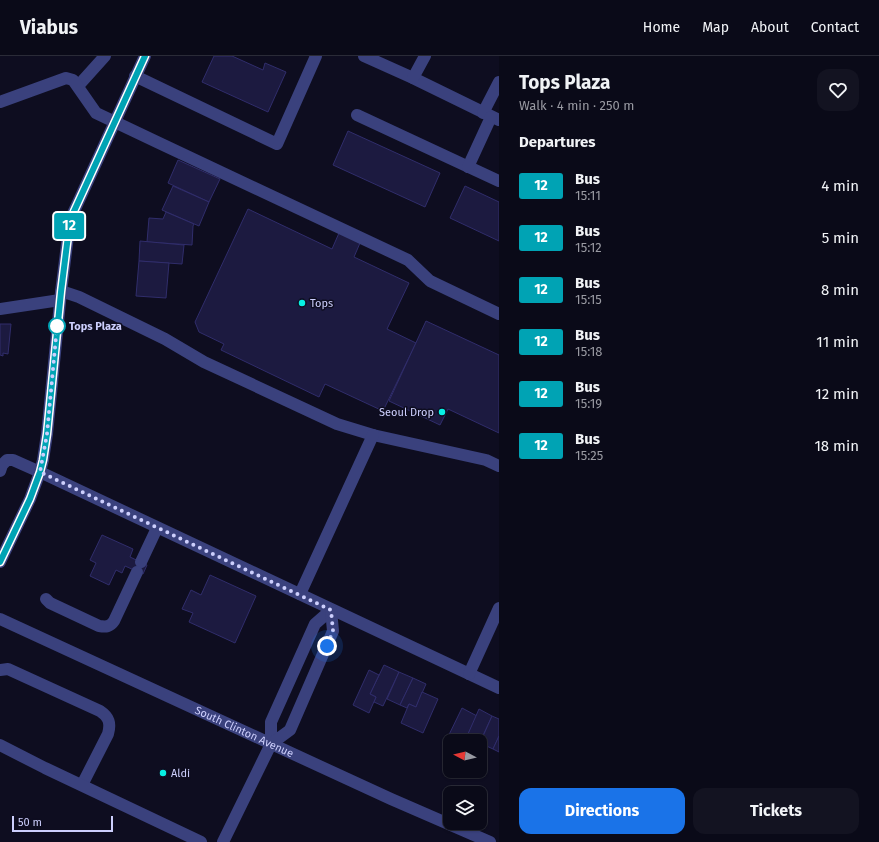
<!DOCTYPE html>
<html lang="en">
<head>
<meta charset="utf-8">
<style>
	body { margin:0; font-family:"Fira Sans",sans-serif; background:#131321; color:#f1f3f6; height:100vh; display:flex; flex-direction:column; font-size:15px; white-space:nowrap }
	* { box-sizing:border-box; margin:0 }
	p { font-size:13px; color:#999aa2 }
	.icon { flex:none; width:22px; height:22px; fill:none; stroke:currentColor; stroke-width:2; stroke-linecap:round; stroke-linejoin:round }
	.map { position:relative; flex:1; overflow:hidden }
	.details { display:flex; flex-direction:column; background:#0a0a18; width:380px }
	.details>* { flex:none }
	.badge { padding:0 8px; border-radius:3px; font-size:14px; line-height:26px }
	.needle { width:26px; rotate:277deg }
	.buttons { position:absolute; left:443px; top:678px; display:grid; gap:8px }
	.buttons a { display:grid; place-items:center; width:44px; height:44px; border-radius:8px; background:#0a0a18; box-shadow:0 1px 3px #0004,0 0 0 1px #2a2b37; font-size:20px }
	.scale { position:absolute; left:12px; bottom:10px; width:101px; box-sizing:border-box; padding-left:4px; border:2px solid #cdcffd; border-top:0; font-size:11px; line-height:14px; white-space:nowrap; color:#cdcffd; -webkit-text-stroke:3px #0e0d20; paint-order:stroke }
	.you { position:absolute; width:20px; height:20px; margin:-10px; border:3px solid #fff; border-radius:50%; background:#1a73e8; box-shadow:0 0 0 6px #1a73e833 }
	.map>.badge { position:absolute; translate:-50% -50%; box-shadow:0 0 0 2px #fff }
	h2 { padding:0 20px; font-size:15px; line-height:36px }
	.round { display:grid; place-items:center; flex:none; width:42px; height:42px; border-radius:12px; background:#131321 }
	.head { display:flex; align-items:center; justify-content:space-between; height:68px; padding:0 20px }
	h1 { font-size:19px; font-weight:700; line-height:30px }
	.button { display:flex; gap:8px; margin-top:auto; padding:8px 20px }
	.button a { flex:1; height:46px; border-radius:12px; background:#1a73e8; color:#fff; font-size:16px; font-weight:700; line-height:46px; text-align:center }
	.button a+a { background:#131321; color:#f1f3f6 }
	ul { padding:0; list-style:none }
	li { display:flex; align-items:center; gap:12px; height:52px; padding:0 20px }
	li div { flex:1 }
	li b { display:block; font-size:15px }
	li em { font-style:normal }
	li .badge { min-width:44px; font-weight:700; text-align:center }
	header { display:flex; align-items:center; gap:24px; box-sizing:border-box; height:56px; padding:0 20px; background:#0a0a18; border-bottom:1px solid #2a2b37 }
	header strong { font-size:19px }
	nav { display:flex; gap:22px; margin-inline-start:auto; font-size:14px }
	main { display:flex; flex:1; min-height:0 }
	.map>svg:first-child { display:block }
</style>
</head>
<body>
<header>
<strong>Viabus</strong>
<nav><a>Home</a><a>Map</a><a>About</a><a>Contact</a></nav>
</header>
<main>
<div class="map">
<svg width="499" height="786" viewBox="0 0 499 786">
	<rect width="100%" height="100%" fill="#0e0d20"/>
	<g fill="#1c1a40" stroke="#302d6b">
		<polygon points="214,0 232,0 263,14 265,7 286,16 268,56 202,26"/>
		<polygon points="348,75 440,117 425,151 333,109"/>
		<polygon points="178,104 220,123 209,146 168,127"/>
		<polygon points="173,130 209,146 199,170 162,154"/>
		<polygon points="465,130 499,146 499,185 450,162"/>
		<polygon points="248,153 332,193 339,177 360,187 354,201 409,227 387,273 416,287 383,355 325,328 319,341 221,294 224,288 199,276 195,266"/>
		<polygon points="166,156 194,168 193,170 192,189 147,186 149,162 163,163"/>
		<polygon points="140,185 184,189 182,208 139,205"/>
		<polygon points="139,205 169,207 166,242 136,240"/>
		<polygon points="426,265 499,299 499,377 448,353 440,369 389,345"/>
		<polygon points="0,268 11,268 8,298 3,297 3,300 0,299"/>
		<polygon points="102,479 133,493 130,501 147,509 143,518 125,510 122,517 116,514 109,529 90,520 96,507 90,504"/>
		<polygon points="210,519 256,540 235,587 189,566 193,557 182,553 191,534 201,539"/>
		<polygon points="384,609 399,616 383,650 374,646 376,641 370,638"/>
		<polygon points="369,614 379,619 370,638 376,641 369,657 353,649"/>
		<polygon points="399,616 413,622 400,649 387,643"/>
		<polygon points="413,622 426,628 416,651 409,648 407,652 400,649"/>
		<polygon points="422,636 438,643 423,677 401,667 409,648 416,651"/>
		<polygon points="462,652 477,660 468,678 474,681 473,685 450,685 450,691 444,689"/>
		<polygon points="479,653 492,660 480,686 480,685 476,685 473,684 474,681 468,678"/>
		<polygon points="492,660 499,663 499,680 493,693 480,687"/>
		<polygon points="499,680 499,696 493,693"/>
	</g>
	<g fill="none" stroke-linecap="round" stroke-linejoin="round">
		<g stroke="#3a417d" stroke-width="12">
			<polyline points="364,0 413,22 499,64"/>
			<polyline points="135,20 277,88 316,0"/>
			<polyline points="413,22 425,0"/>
			<polyline points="78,30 105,0"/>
			<polyline points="0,46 66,22 73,24 96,57 157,86 408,204 430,225 499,258"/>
			<polyline points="483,57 499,26"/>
			<polyline points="357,59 499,125"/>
			<polyline points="468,111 491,61"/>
			<polyline points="61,236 67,237 79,241 165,283 204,306 337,368 373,379 486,404 499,410"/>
			<polyline points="0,253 60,244"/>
			<polyline points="0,415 2,409 7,404 13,404 40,416 499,632"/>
			<polyline points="0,506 30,443 40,416 43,404 47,378 61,236 70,164 145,0"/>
			<polyline points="141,506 157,472"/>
			<polyline points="300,538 373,379"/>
			<path d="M46 543 50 547 99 570C106 571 110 571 114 565L137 516"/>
			<path id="s1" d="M0 563 391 743 490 786"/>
			<path d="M0 614 8 613 100 655C109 661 111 667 108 678L82 729"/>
			<polyline points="469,618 499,552"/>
			<polyline points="271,688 271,666 315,568 331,554"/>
			<polyline points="0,689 45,712 201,786"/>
			<polyline points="223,786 271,688 290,674 333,575 331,554"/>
		</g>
	</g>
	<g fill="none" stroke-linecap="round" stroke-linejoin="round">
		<g stroke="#fff" stroke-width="9">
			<polyline id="line" points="0,506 30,443 40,416 43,404 47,378 61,236 70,164 145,0"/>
		</g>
		<use href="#line" stroke="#00a3b4" stroke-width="6"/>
		<polyline stroke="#cdcffd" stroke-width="4" stroke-dasharray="0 7.2" points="57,270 47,378 40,416 331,554 333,575 327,590"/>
	</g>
	<g fill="#07f0e4" stroke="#0e0d20" stroke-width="1.5">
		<circle cx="302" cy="247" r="4"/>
		<circle cx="442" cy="356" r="4"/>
		<circle cx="163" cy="717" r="4"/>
	</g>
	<circle fill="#fff" stroke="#00a3b4" stroke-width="2" cx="57" cy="270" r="8"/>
	<g text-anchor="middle" stroke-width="3" stroke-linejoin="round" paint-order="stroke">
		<g font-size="11" fill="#cdcffd" stroke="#0e0d20" text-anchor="start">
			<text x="310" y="251">Tops</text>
			<text x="434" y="360" text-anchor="end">Seoul Drop</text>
			<text x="171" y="721">Aldi</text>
		</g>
		<g font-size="11" font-weight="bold" fill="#cdcffd" stroke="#0e0d20" text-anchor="start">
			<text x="69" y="274">Tops Plaza</text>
		</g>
		<g font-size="11" fill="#cdcffd" stroke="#0e0d20">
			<text dy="4" stroke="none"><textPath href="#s1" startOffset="269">South Clinton Avenue</textPath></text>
		</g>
	</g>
</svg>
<div class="buttons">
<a><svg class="needle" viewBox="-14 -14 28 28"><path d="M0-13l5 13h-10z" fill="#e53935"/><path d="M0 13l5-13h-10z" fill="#999aa2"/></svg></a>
<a><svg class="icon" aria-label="layers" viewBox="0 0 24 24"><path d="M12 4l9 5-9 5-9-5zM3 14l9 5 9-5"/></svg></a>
</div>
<div class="scale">50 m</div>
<div class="you" style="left:327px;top:590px"></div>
<b class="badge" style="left:69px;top:170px;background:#00a3b4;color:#fff">12</b>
</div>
<section class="details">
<div class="head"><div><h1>Tops Plaza</h1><p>Walk · 4 min · 250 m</p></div><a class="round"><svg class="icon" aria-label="heart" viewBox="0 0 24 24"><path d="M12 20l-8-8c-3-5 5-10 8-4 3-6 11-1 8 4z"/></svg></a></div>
<h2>Departures</h2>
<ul>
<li><span class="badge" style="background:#00a3b4;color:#fff">12</span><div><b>Bus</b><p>15:11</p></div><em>4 min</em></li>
<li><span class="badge" style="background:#00a3b4;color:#fff">12</span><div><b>Bus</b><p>15:12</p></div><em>5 min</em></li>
<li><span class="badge" style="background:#00a3b4;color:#fff">12</span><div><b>Bus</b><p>15:15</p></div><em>8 min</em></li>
<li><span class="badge" style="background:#00a3b4;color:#fff">12</span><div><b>Bus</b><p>15:18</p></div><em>11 min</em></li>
<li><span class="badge" style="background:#00a3b4;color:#fff">12</span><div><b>Bus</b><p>15:19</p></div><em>12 min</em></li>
<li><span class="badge" style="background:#00a3b4;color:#fff">12</span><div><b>Bus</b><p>15:25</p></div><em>18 min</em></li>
</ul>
<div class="button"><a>Directions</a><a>Tickets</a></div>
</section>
</main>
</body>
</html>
